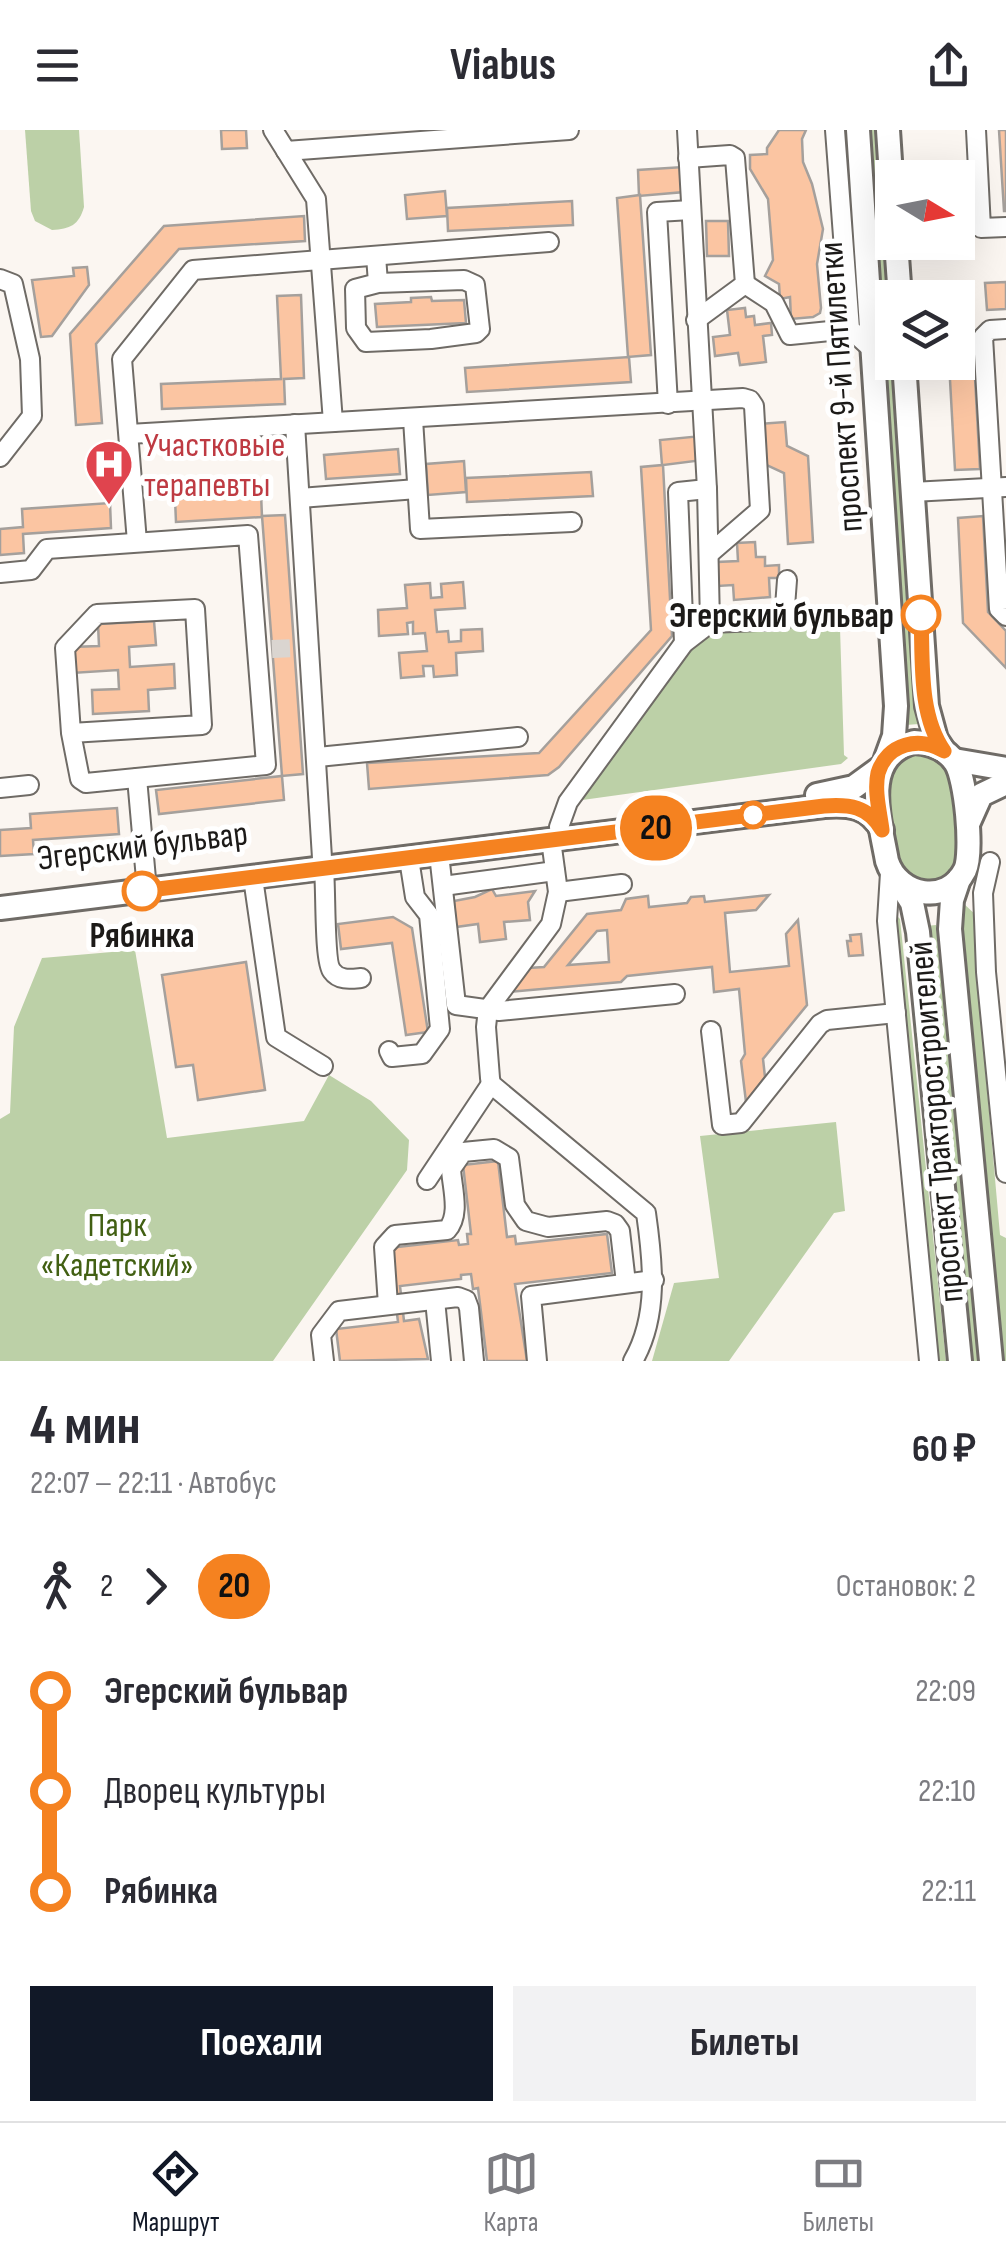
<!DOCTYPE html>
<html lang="ru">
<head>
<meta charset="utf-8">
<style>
	body { margin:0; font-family:"Sofia Sans Condensed",sans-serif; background:#f2f2f3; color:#2b2b33; height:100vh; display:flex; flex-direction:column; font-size:38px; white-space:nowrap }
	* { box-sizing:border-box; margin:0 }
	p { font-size:32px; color:#7c7c81 }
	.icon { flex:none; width:55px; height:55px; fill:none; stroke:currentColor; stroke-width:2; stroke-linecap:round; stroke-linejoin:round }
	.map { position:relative; height:1231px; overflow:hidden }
	.drawer { display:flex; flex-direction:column; background:#fff; flex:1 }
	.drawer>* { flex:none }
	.badge { padding:0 20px; border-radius:32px; font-size:35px; line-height:65px }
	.needle { width:65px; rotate:100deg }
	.fabs { position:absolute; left:875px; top:30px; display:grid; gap:20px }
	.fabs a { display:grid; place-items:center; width:100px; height:100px; border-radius:0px; background:#fff; box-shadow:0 10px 40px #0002; font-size:50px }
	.map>.badge { position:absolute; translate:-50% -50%; box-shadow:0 0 0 5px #fff }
	.legs { display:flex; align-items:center; gap:15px; height:110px; padding:0 30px; font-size:32px }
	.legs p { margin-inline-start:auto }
	.head { display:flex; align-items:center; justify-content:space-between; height:170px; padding:0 30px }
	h1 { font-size:55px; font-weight:700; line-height:75px }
	.cta { display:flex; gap:20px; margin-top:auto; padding:20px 30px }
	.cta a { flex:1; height:115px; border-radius:0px; background:#111827; color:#fff; font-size:40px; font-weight:700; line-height:115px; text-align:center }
	.cta a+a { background:#f2f2f3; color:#2b2b33 }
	ul { padding:0 30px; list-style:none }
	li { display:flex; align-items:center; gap:35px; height:100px; font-size:38px }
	li i { display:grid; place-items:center; width:15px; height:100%; margin:0 12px; background:currentColor }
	li i::after { content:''; width:25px; height:25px; margin:-12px; border:8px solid; border-radius:50%; background:#fff }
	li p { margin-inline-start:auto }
	li:first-child i { background:linear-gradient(#0000 50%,currentColor 0) }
	li:last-child i { background:linear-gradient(currentColor 50%,#0000 0) }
	header { display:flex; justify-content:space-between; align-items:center; height:130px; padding:0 30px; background:#fff; font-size:45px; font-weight:700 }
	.tabs { display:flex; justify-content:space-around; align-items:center; height:140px; border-top:2px solid #e1e1e2; background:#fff; font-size:28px; color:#7c7c81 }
	.tabs a { display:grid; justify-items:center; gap:5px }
	.tabs .on { color:#111827 }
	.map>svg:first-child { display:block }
</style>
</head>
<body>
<header><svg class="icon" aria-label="menu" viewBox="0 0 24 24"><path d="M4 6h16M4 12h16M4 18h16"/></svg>Viabus<svg class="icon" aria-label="share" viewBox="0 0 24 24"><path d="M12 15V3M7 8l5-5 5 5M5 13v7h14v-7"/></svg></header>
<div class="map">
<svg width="1006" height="1231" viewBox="0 0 1006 1231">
	<rect width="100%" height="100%" fill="#fbf6f1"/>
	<g fill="#bcd0a7">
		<path d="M25 0H79L84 77C79 95 70 99 52 100L35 91 31 81Z"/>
		<polygon points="866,0 879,0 919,594 906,595"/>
		<polygon points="710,493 766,499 800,494 840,498 844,625 848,628 841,634 568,672"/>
		<polygon points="915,620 938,626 954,646 961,727 946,750 920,755 896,738 885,641"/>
		<polygon points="963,773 978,787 984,863 979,868 1000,1105 1006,1108 1006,1231 1003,1231 960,793"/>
		<polygon points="897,786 900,789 946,1231 936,1231 892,787"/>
		<polygon points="936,795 978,1231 970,1231 925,796"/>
		<polygon points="135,820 167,1008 304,991 329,945 371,971 409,1010 407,1040 273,1231 0,1231 0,989 10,983 14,897 42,828"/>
		<polygon points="836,992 845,1081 834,1083 729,1231 652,1231 674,1153 719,1148 700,1006"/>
	</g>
	<g fill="#fbc5a2" stroke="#a5a09c" stroke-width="2.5" fill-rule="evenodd">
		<polygon points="221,0 246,0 247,18 222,19"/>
		<polygon points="779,0 806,0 802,9 803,32 812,54 823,99 817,134 821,178 820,183 813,187 791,189 790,167 780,169 779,154 765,146 773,130 768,69 750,39 750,25 767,24 767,18"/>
		<polygon points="999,0 1006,0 1006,81 1004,81"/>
		<polygon points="683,37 684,62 639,66 638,40"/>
		<polygon points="445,61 447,86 407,89 405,65"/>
		<polygon points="640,65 651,225 628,227 617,68"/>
		<polygon points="572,71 573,95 448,101 447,78"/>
		<polygon points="304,86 305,111 179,119 96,214 102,293 76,295 70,204 164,96"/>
		<polygon points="706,91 728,91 729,126 707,126"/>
		<polygon points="87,137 89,155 52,206 41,207 32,150 74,146 73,138"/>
		<polygon points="1006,152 1006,179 987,180 985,153"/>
		<polygon points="301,165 304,248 284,249 285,274 162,279 161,254 281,249 277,166"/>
		<polygon points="431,167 432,171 464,170 466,193 377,197 375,174 411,172 411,168"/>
		<polygon points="971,175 980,339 955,340 949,232 958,232 958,176"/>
		<polygon points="745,178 746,187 754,186 755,195 771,193 772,205 763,206 766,232 740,235 738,223 715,226 713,207 730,205 727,180"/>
		<polygon points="629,227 631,252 467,262 465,238"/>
		<polygon points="785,292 787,316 808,326 813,412 788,414 784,343 762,333 760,294"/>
		<polygon points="701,306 703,330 663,335 672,506 559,637 548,645 369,659 367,633 539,623 651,500 641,337 662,335 660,310"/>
		<polygon points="398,319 400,344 326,349 324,325"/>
		<polygon points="464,331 466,362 428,365 426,334"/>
		<polygon points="591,342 593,366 467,372 466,348"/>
		<polygon points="261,363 262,387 176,392 175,369"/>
		<polygon points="110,373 111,398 23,404 24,423 0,425 0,399 23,397 22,379"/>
		<polygon points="285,385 303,644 282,646 262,386"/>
		<polygon points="983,386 988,482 1006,501 1006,538 963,493 958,388"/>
		<polygon points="755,412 756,427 765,427 765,436 779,435 779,448 769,448 770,467 734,470 733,455 718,456 717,432 738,431 737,413"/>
		<polygon points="463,452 465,478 435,480 437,502 448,501 449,512 461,511 461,500 482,499 483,521 456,523 457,545 434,547 433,536 423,536 424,546 401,548 399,523 427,521 425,503 413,504 413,492 407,493 408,504 379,506 378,480 407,478 405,455 430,453 431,468 442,467 441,454"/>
		<polygon points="154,491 156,515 129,517 130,537 174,534 175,558 148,560 149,581 93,584 92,560 119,559 118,540 72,543 71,517 99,516 98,494"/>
		<polygon points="282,646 284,670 159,684 156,660"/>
		<polygon points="117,678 119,704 33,710 34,724 0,726 0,700 31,698 30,684"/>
		<polygon points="492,759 496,766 535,761 528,772 530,790 504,792 506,809 480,812 478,794 456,797 454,771 475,767"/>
		<path d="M769 765 756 780 725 783 730 842 789 836 786 804 798 790 807 875 763 929 765 947 746 972 741 931 745 924 739 859 714 862 712 837 627 846 621 852 508 862 528 838 544 837 587 784 621 780 626 769 648 766 649 777 687 773 691 767 704 766 705 772ZM607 800 609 832 568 835 597 801Z"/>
		<polygon points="393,787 412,798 428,902 406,905 392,813 341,819 338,794"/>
		<polygon points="861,804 863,825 849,826 847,811 851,811 850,805"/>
		<polygon points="246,832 265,960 198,970 193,935 176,937 162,845"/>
		<polygon points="498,1031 507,1107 515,1106 516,1114 607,1104 612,1143 515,1154 527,1231 487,1231 478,1158 473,1159 471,1144 461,1145 461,1149 400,1156 404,1191 419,1189 428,1229 340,1231 336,1199 398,1192 389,1118 458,1110 459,1115 468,1114 467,1104 471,1104 463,1035"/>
	</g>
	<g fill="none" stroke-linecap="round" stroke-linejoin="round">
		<polyline stroke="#dad5d0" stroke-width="18" stroke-dasharray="18 9" stroke-linecap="butt" points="272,519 294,518"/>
		<g stroke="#6f6b66" stroke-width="22">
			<g id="minor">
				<polyline points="273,0 316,69 333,292"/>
				<polyline points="687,0 707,359 710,493 784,490 787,450"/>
				<polyline points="835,0 850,199 872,219"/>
				<polyline points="976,0 981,98 1006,97"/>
				<polyline points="286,21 569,0"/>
				<polyline points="688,28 730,25 735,28 745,154 696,190"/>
				<polyline points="376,126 378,153 464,150 475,155 480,199 476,203 431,209 366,212 356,198 355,159 378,153"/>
				<polyline points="0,149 13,154 30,229 32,286 0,327"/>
				<polyline points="745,154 774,173 790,205 850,199"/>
				<polyline points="1006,199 990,200 983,207 999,479 1006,486"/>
				<polyline points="668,274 657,82 691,80"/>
				<polyline points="413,289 420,399 572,392"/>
				<polyline points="295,294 322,728"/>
				<polyline points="129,304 743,268 750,270 754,276 760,380 709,424"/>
				<polyline points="912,362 1006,357"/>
				<polyline points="300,368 417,359"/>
				<polyline points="137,412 122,229 193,140 549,112"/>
				<polyline points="0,443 31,440 47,419 248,405 266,635 86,653 80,649 71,603 65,518 97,484 195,479 202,595 71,603"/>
				<polyline points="684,513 678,362 707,359"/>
				<polyline points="318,627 518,607"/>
				<polyline points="137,648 146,749"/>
				<polyline points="0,658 29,655"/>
				<polyline points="559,697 568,672 684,513 710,493"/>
				<path d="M551 710 558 762 551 794 488 879 486 897 490 948 491 954 646 1083C653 1132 659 1186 633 1231"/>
				<polyline points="439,724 456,875 499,881 675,864"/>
				<polyline points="990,732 983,763 986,842 1006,1043"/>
				<path d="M324 740C326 759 324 832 332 841 339 851 351 849 361 848"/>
				<polyline points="890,743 887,791 929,1231"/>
				<polyline points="253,748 276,907 323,936"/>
				<polyline points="443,756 555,741"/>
				<polyline points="558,762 622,754"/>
				<polyline points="711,901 722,995 741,993 820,894 827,890 896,883"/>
				<polyline points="389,921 392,927 422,924 440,899 429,785 415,767 409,729"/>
				<polyline points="427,1050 491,954"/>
				<polyline points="435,1170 441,1231"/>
				<path d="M388 1175 384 1117 395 1105 447 1100C461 1085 452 1058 451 1039L463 1022 494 1019 509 1028 515 1075 526 1091 548 1097 607 1091 615 1094 620 1101 626 1153"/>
				<polyline points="324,1231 321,1205 339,1181 458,1167 466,1170 469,1178 474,1231"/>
				<polyline points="537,1231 531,1166 654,1150"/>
			</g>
		</g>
		<g stroke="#6f6b66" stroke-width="28">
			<g id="major">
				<polyline points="858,0 896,576 894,606 886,628"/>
				<polyline points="888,0 892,61"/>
				<polyline points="896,112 900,168"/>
				<polyline points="904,232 927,576 936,609 944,621"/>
				<path d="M914 612C931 613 945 618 955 632 966 647 973 723 965 740 947 776 898 766 887 731 880 690 859 627 914 612Z"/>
				<polyline points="954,630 1006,639"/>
				<polyline points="817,665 854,657 880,638"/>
				<polyline points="968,694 981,665 1006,653"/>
				<polyline points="959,749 952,770 950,799 991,1231"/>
				<polyline points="900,754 912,773 918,802 960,1231"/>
				<path d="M0 778 824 676C850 674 868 676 882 700"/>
			</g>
		</g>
		<use href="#minor" stroke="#fff" stroke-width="18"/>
		<use href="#major" stroke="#fff" stroke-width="22"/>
	</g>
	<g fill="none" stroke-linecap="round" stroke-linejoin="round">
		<g stroke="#fff" stroke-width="22">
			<path id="line-1" d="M142 761 824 676C849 674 868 676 882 700 880 683 874 661 878 643 887 613 920 606 944 621 918 584 923 529 921 485"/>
		</g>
		<use href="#line-1" stroke="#f58220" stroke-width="15"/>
	</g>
	<defs>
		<g id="hospital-pin" transform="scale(2.5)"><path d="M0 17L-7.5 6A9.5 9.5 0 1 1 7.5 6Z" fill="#e0444e" stroke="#fff"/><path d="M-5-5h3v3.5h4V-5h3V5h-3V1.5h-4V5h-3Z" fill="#fff"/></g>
	</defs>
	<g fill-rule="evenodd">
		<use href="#hospital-pin" x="109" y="334"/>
	</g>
	<g fill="#fff" stroke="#f58220" stroke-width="5">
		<circle cx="921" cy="485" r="18"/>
		<circle cx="753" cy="685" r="12"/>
		<circle cx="142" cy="761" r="18"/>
	</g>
	<g text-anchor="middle" stroke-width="10" stroke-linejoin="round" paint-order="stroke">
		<g font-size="35" fill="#1c1a18" stroke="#fff">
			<text transform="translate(840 257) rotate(-94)" y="12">проспект 9-й Пятилетки</text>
			<text transform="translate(142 715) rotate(-7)" y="12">Эгерский бульвар</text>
			<text transform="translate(935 992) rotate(-95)" y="12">проспект Тракторостроителей</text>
		</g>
		<g font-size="35" fill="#be3a42" stroke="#fff" text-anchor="start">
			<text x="144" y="326">Участковые<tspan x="144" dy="40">терапевты</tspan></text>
		</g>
		<g font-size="35" font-weight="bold" fill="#1c1a18" stroke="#fff" text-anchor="end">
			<text x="894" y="497">Эгерский бульвар</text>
			<text x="142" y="817" text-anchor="middle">Рябинка</text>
		</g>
		<g font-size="35" fill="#426013" stroke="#fff">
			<text x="117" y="1106">Парк<tspan x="117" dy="40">«Кадетский»</tspan></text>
		</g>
	</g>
</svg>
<div class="fabs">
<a><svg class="needle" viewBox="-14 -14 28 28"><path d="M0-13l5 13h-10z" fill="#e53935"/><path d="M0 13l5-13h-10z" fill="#7c7c81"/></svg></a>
<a><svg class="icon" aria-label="layers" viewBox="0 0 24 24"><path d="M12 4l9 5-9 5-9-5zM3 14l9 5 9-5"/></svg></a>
</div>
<b class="badge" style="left:656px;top:698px;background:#f58220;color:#111">20</b>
</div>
<section class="drawer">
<div class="head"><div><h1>4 мин</h1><p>22:07 – 22:11 · Автобус</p></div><b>60 ₽</b></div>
<div class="legs"><svg class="icon" aria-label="walk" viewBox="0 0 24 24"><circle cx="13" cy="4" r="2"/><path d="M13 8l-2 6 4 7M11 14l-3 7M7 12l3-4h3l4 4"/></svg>2<svg class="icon" aria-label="forward" viewBox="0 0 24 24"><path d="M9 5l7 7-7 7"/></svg><b class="badge" style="background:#f58220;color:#111">20</b><p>Остановок: 2</p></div>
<ul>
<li><i style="color:#f58220"></i><b>Эгерский бульвар</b><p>22:09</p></li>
<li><i style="color:#f58220"></i><span>Дворец культуры</span><p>22:10</p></li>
<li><i style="color:#f58220"></i><b>Рябинка</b><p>22:11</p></li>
</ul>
<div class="cta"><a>Поехали</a><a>Билеты</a></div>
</section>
<nav class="tabs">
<a class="on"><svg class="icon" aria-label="directions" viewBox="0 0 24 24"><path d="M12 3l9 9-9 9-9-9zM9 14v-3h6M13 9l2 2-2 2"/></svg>Маршрут</a>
<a><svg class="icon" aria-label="map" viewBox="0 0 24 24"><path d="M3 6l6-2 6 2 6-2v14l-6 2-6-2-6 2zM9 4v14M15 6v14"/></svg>Карта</a>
<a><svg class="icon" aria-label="tickets" viewBox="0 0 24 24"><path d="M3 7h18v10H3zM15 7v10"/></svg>Билеты</a>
</nav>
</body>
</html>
